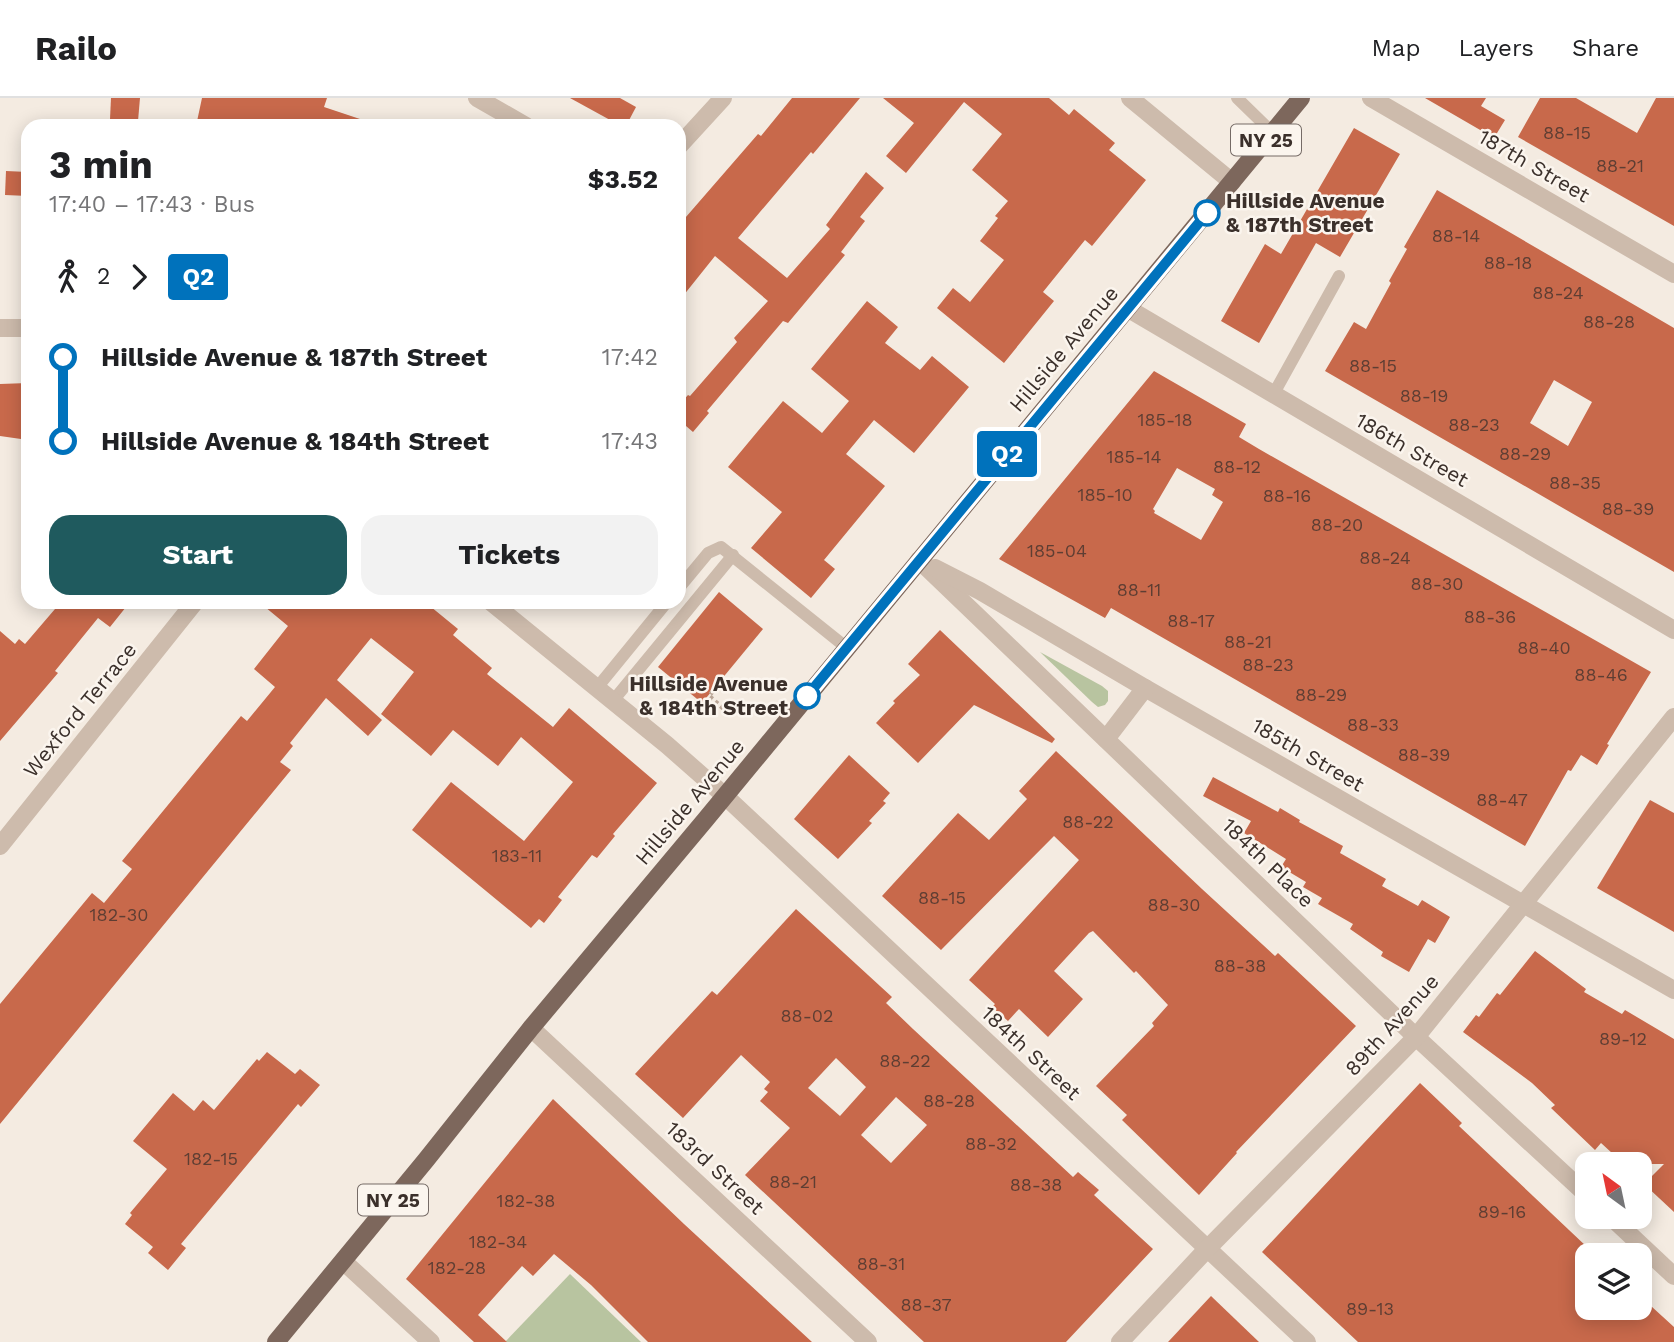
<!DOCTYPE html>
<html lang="en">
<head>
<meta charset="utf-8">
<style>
	body { margin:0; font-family:"Work Sans",sans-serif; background:#f2f2f2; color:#202124; height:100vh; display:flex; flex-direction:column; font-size:26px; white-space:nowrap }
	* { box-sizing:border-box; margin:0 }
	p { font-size:23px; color:#757577 }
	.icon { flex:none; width:38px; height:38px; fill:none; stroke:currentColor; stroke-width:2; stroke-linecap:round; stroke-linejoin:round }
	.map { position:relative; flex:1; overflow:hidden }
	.sheet { position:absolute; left:21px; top:21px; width:665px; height:490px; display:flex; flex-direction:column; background:#fff; border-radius:21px; box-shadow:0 4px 18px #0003 }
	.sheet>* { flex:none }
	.badge { padding:0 14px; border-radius:5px; font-size:24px; line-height:46px }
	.needle { width:46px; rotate:327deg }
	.controls { position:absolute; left:1575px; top:1054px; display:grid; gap:14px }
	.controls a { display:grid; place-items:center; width:77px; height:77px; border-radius:14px; background:#fff; box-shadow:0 4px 18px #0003; font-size:35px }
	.map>.badge { position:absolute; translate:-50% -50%; box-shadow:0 0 0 4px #fff }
	.legs { display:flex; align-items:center; gap:10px; height:77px; padding:0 28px; font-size:23px }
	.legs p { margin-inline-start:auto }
	.head { display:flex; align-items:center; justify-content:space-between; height:119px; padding:0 28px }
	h1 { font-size:38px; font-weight:700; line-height:52px }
	.primary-button { display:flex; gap:14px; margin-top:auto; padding:14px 28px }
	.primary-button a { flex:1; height:80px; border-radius:21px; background:#1f5a5e; color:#fff; font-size:28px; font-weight:700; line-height:80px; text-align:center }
	.primary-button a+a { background:#f2f2f2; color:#202124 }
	ul { padding:0 28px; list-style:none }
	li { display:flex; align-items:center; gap:24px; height:84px; font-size:26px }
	li i { display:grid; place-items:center; width:10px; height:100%; margin:0 9px; background:currentColor }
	li i::after { content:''; width:18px; height:18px; margin:-9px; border:5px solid; border-radius:50%; background:#fff }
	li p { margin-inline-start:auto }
	li:first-child i { background:linear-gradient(#0000 50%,currentColor 0) }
	li:last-child i { background:linear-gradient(currentColor 50%,#0000 0) }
	header { display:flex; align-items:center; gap:42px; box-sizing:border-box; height:98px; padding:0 35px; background:#fff; border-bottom:2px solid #e0e0e0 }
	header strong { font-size:33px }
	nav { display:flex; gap:38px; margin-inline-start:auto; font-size:24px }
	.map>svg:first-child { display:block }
</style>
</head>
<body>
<header>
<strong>Railo</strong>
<nav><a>Map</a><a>Layers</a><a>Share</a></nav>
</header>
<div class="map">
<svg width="1674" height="1244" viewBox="0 0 1674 1244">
	<rect width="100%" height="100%" fill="#f4ebe1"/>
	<g fill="#b8c4a0">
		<polygon points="1040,554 1102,588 1108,593 1108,603 1105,607 1098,609 1092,604"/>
		<polygon points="570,1176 641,1244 505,1244"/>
	</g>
	<g fill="#c8694b" fill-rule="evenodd">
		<polygon points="111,0 140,0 138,23 110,21"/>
		<polygon points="202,0 327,0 324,9 369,24 368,28 196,28"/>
		<polygon points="570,0 620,0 636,9 626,28 621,28"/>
		<polygon points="792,0 860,0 813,56 811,54 738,140 787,180 830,131 826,127 866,74 884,90 860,119 865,123 841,154 845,157 788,225 783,223 707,313 709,315 693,334 679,322 679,307 688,297 690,298 737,244 734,240 768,203 715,158 679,203 679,127 758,36 761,38"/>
		<polygon points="883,0 1049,0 1069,17 1074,11 1115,45 1109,52 1146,82 1092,148 1085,142 1043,194 1054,203 1004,265 937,210 953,190 970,204 1004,162 980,143 998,120 995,118 1008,103 972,72 1002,36 964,4 906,75 886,58 914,25"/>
		<polygon points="1425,0 1486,0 1481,8 1505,22 1494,40"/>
		<polygon points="1540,0 1576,0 1637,35 1656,0 1674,0 1674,128 1518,39"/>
		<polygon points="1354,30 1400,56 1340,159 1316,145 1259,245 1221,223 1265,146 1281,156"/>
		<polygon points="6,73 28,74 28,98 5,97"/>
		<path d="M1437 92 1674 230V474L1325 273 1354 224 1366 231 1391 185 1389 183 1407 151 1404 149ZM1554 282 1592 304 1568 348 1530 325Z"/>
		<polygon points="867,203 898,229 885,245 920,272 932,258 969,289 914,355 874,322 846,356 885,388 824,462 835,471 811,500 751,450 782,414 728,369 783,303 822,335 849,303 811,271"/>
		<path d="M1154 273 1246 326 1239 339 1259 351 1651 574 1607 646 1609 647 1597 667 1581 657 1571 673 1568 672 1525 748 1111 510 1105 520 999 461ZM1177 370 1215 391 1212 397 1223 404 1201 442 1154 415 1155 413 1153 411Z"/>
		<polygon points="28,285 28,342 0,338 0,286"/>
		<polygon points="719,494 763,531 702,605 658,569"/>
		<polygon points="61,504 130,504 110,529 98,520 55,573 58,575 0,643 0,533 15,546 19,541 25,546"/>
		<polygon points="259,504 425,504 458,531 453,537 492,570 487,576 553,629 569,610 657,685 613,736 615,738 597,760 592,757 558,799 562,802 544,825 539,821 531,830 412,732 451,684 524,743 573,684 521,639 498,668 453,632 431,658 381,616 414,574 371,540 337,582 382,622 368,638 326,600 290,645 293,648 280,664 291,672 0,1026 0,906 92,795 104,805 132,771 122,763 241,618 247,623 275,589 254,571 288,528"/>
		<polygon points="940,532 1055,641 1052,645 974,607 918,665 876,625 895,605 893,603 920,577 908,566"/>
		<polygon points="1056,653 1202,791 1275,858 1278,855 1356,928 1236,1054 1237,1055 1199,1097 1122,1022 1127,1017 1096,988 1154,928 1152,925 1168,907 1136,873 1134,875 1093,833 1089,835 1054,873 1083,901 1048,939 1019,911 1008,923 992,909 995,906 969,882 1079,762 1054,738 941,852 882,798 958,715 989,742 1027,701 1019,693"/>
		<polygon points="849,657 890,695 883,703 886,705 869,723 872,725 838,761 794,721"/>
		<polygon points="1213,679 1278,714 1280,710 1300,722 1299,724 1343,748 1340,755 1386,781 1382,788 1418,808 1422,802 1450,819 1435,845 1428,841 1409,874 1381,858 1383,854 1350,831 1353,826 1318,806 1322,800 1303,789 1306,784 1281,769 1286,761 1244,735 1251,723 1203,698"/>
		<polygon points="1650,702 1674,715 1674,834 1597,790"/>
		<path d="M796 811 892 899 886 905 913 931 1073 1079 1078 1074 1099 1092 1094 1097 1153 1151 1066 1244H924L745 1077 790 1030 760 1003 768 994 764 991 770 984 741 957 683 1020 635 976 712 893 717 897ZM836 960 866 989 840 1018 808 990ZM896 999 927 1027 891 1065 861 1037Z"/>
		<polygon points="1535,853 1586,891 1584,894 1622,916 1625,912 1674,941 1674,1114 1644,1086 1664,1066 1624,1066 1601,1045 1595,1052 1551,1010 1555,1007 1532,985 1463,934 1476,917 1479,919 1497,895 1500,897"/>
		<polygon points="267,954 295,976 300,971 320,987 301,1009 298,1006 181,1146 186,1150 168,1172 148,1155 153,1149 125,1126 132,1117 130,1115 167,1071 133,1043 173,995 194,1013 203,1002 214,1012 257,961 259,963"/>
		<polygon points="1420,985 1462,1025 1459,1028 1587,1149 1587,1209 1640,1209 1640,1198 1674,1229 1674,1244 1358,1244 1262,1154"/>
		<polygon points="553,1001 684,1126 812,1244 648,1244 591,1187 554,1156 533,1178 522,1168 478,1217 507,1244 474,1244 406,1181"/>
		<polygon points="1211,1198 1259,1244 1168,1244"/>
	</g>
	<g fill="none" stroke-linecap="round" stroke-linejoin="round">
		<polyline stroke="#b9a596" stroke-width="4.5" stroke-dasharray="3.5 3.5" stroke-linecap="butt" points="717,588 709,598 724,611"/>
		<g stroke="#cdbbac" stroke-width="12">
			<polyline points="1237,0 1273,35"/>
			<polyline points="1273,297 1339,178"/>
			<polyline points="679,490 708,455 721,449 847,550"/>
			<polyline points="596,591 667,504"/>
			<polyline points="612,604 733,457"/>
		</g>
		<g stroke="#cdbbac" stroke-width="18">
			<polyline points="477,0 526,28"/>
			<polyline points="1130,0 1232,84"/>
			<polyline points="1371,0 1674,176"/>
			<polyline points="679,48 723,0"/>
			<polyline points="1127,210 1674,532"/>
			<polyline points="0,230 28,230"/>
			<polyline points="919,462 1416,939 1587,1097"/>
			<polyline points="935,470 980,493 1145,590 1674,892"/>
			<polyline points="491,504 667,647 725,698 1307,1244"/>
			<polyline points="1106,641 1145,590"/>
			<polyline points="0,748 195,504"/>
			<polyline points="531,930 868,1244"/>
			<polyline points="1610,1118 1674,1178"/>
			<polyline points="343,1163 431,1244"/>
			<polyline points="1120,1244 1207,1151 1416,939 1674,619"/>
		</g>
		<polyline stroke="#7d675c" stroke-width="18" points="276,1244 426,1062 531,930 706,721 1301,0"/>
	</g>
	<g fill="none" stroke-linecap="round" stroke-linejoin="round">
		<g stroke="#fff" stroke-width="16">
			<polyline id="line-1" points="807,598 1207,115"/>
		</g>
		<use href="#line-1" stroke="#0072bc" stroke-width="10"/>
	</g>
	<g fill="#fff" stroke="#0072bc" stroke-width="3.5">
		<circle cx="1207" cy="115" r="12"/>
		<circle cx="807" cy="598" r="12"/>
	</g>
	<g text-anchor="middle" stroke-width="5" stroke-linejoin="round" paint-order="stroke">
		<g font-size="18" fill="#5e3e33">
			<text x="1567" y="41">88-15</text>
			<text x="1620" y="74">88-21</text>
			<text x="1456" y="144">88-14</text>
			<text x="1508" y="171">88-18</text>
			<text x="1558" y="201">88-24</text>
			<text x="1609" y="230">88-28</text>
			<text x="1373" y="274">88-15</text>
			<text x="1424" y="304">88-19</text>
			<text x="1165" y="328">185-18</text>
			<text x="1474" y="333">88-23</text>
			<text x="1525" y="362">88-29</text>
			<text x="1134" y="365">185-14</text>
			<text x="1237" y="375">88-12</text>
			<text x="1575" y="391">88-35</text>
			<text x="1105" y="403">185-10</text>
			<text x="1287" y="404">88-16</text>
			<text x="1628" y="417">88-39</text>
			<text x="1337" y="433">88-20</text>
			<text x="1057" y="459">185-04</text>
			<text x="1385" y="466">88-24</text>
			<text x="1437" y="492">88-30</text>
			<text x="1139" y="498">88-11</text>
			<text x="1490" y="525">88-36</text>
			<text x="1191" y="529">88-17</text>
			<text x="1248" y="550">88-21</text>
			<text x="1544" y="556">88-40</text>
			<text x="1268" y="573">88-23</text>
			<text x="1601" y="583">88-46</text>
			<text x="1321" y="603">88-29</text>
			<text x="1373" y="633">88-33</text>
			<text x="1424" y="663">88-39</text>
			<text x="1502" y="708">88-47</text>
			<text x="1088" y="730">88-22</text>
			<text x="517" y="764">183-11</text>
			<text x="942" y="806">88-15</text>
			<text x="1174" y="813">88-30</text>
			<text x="119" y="823">182-30</text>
			<text x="1240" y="874">88-38</text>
			<text x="807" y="924">88-02</text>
			<text x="1623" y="947">89-12</text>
			<text x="905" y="969">88-22</text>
			<text x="949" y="1009">88-28</text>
			<text x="991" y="1052">88-32</text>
			<text x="211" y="1067">182-15</text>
			<text x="793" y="1090">88-21</text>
			<text x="1036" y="1093">88-38</text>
			<text x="526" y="1109">182-38</text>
			<text x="1502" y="1120">89-16</text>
			<text x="498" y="1150">182-34</text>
			<text x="881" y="1172">88-31</text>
			<text x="457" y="1176">182-28</text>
			<text x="926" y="1213">88-37</text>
			<text x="1370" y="1217">89-13</text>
		</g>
		<g fill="#fbf5ee" stroke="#756b66" stroke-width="2">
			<rect x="1231" y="26.5" width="70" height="31" rx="5"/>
			<rect x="358" y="1086.5" width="70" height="31" rx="5"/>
		</g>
		<g font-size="19" font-weight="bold" fill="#3b302b">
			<text x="1266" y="49">NY 25</text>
			<text x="393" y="1109">NY 25</text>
		</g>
		<g font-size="21" fill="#3b302b" stroke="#fbf5ee">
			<text transform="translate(1534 68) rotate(30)" y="7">187th Street</text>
			<text transform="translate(1064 251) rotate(-50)" y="7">Hillside Avenue</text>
			<text transform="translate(1412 352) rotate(30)" y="7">186th Street</text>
			<text transform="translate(80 612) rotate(-51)" y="7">Wexford Terrace</text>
			<text transform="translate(1308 657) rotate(30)" y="7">185th Street</text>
			<text transform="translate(690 704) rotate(-50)" y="7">Hillside Avenue</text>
			<text transform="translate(1268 765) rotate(44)" y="7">184th Place</text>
			<text transform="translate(1392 927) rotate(-48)" y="7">89th Avenue</text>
			<text transform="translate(1031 955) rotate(43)" y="7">184th Street</text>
			<text transform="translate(715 1070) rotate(43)" y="7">183rd Street</text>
		</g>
		<g font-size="21" font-weight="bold" fill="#3b302b" stroke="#fbf5ee" text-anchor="start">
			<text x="1226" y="110">Hillside Avenue<tspan x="1226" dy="24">&amp; 187th Street</tspan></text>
			<text x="788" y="593" text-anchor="end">Hillside Avenue<tspan x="788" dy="24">&amp; 184th Street</tspan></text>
		</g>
	</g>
</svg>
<div class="controls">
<a><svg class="needle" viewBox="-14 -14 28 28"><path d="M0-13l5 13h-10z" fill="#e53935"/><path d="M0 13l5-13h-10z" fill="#757577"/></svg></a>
<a><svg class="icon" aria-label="layers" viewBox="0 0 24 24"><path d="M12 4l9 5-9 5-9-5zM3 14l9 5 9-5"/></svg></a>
</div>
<b class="badge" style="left:1007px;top:356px;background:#0072bc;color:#fff">Q2</b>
<section class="sheet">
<div class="head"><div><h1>3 min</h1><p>17:40 – 17:43 · Bus</p></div><b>$3.52</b></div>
<div class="legs"><svg class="icon" aria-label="walk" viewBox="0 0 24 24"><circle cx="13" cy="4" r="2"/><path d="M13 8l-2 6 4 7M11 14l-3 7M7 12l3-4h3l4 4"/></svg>2<svg class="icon" aria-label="forward" viewBox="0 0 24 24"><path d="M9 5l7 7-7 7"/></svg><b class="badge" style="background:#0072bc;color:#fff">Q2</b></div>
<ul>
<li><i style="color:#0072bc"></i><b>Hillside Avenue &amp; 187th Street</b><p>17:42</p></li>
<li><i style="color:#0072bc"></i><b>Hillside Avenue &amp; 184th Street</b><p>17:43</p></li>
</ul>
<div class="primary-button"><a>Start</a><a>Tickets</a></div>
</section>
</div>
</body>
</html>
